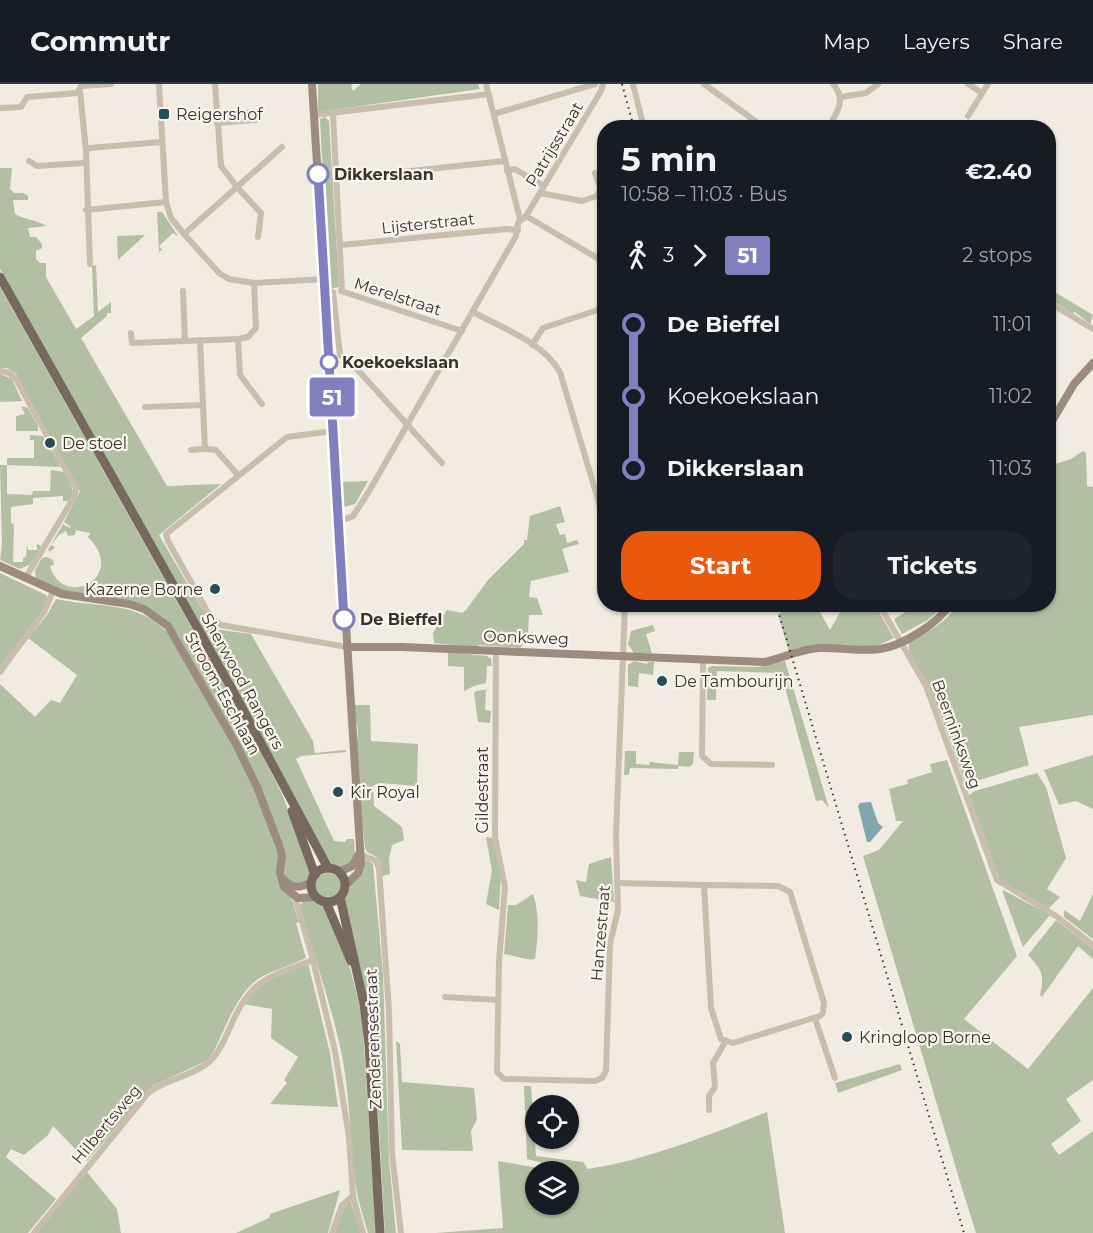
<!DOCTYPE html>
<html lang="en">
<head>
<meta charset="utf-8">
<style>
	body { margin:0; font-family:Montserrat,sans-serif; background:#20242c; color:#f1f3f6; height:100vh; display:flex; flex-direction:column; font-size:22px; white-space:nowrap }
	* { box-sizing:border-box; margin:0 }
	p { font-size:20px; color:#9ea1a6 }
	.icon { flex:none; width:33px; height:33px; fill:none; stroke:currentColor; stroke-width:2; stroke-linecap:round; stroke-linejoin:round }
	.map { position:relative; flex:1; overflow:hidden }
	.panel { position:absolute; left:597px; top:36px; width:459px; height:492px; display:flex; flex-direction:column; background:#171b24; border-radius:24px; box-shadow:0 2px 4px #0004 }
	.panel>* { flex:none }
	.badge { padding:0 12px; border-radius:4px; font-size:21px; line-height:39px }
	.controls { position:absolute; left:525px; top:1011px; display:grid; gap:12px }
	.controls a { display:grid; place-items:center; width:54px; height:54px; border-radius:50%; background:#171b24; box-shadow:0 2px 4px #0004; font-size:30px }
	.map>.badge { position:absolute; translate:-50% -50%; box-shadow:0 0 0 3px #fff }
	.legs { display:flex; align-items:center; gap:9px; height:66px; padding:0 24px; font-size:20px }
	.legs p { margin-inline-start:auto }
	.overview { display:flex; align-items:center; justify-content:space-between; height:102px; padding:0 24px }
	h1 { font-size:33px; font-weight:700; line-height:45px }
	.action { display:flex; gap:12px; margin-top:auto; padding:12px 24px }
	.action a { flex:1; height:69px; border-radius:24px; background:#ea580c; color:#fff; font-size:24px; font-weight:700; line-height:69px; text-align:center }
	.action a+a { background:#20242c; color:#f1f3f6 }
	ul { padding:0 24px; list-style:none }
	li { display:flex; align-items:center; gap:21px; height:72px; font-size:22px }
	li i { display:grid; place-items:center; width:9px; height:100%; margin:0 8px; background:currentColor }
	li i::after { content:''; width:15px; height:15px; margin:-8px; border:4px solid; border-radius:50%; background:#171b24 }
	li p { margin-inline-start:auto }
	li:first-child i { background:linear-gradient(#0000 50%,currentColor 0) }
	li:last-child i { background:linear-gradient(currentColor 50%,#0000 0) }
	header { display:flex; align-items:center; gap:36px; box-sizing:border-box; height:84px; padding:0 30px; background:#171b24; border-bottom:2px solid #363941 }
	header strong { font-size:28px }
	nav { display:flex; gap:33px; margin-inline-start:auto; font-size:21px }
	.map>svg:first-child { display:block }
</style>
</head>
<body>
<header>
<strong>Commutr</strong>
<nav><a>Map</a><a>Layers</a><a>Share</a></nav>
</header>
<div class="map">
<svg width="1093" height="1149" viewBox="0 0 1093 1149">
	<rect width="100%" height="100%" fill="#f1ebe1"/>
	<g fill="#b3bfa2">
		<polygon points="318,0 353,0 351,2 353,7 361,0 478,0 480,5 318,28"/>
		<polygon points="325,33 329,37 339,203 329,205 320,35"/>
		<path d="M0 84H12L10 105 14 109H23L28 112V116H13L15 130C25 136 39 136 46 142L28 144 30 153H36L42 160V164L36 167V175L40 179H46V193L76 245 94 232 92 182 96 181 98 228 111 218V229H107V232L81 254 167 402 221 400 159 451 214 545 251 550 313 657 315 669 346 666V668L301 672 296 675 334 757 345 758 347 755H354L355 770 352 779 338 784 332 782 0 185Z"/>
		<polygon points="157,128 162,128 178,152 173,149 159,162 162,166 159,168"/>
		<polygon points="145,151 118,176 117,152"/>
		<path d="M0 203 251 649 283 712 311 792 299 802 285 794 282 763 178 551 163 533 143 522 63 508 36 495 35 486 42 474 47 473 53 476 54 481 50 482C62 526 129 494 88 453L90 449 76 446 75 451 68 452 66 447 59 451 51 461 55 463 50 468 48 466 63 440 70 444 71 443 64 438 80 407 16 290 7 284H0Z"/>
		<polygon points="1048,204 1093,231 1090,240 1075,228 1072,229 1050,215"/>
		<polygon points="0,290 12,295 22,317 0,318"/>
		<polygon points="21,322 28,324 38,342 38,347 16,347 16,332 25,330"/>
		<path d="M30 351 43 352 61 383 7 381V410L32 411 33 407H50L51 386 64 388C70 398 76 405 69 417H63V412L33 414V420L11 423V439L14 440 13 478H23V474L26 473 27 460 28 466H37V460L41 462 31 480 20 485 0 476 2 460 0 381H7V374H34V356H30Z"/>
		<path d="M1083 367 1086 369 1087 402 1093 403V631L1019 643 1029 681 966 700C953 667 942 631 927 599 920 587 906 572 909 557 928 548 946 539 957 521L1048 520 1049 382 1071 375Z"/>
		<polygon points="368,397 355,420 344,423 342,398"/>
		<polygon points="560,422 565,438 556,440 560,451 565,450 567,459 577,456 579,460 562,465 569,488 531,497 529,513 537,514 543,531 529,531 528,549 525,549 524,559 520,564 479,561 476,564 434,559 433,549 447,526 462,529 466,526 488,496 524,460 524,456 527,456 530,432"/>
		<polygon points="0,489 46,511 47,515 43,526 0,583"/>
		<path d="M56 515C98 524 138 516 169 550L233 660 263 725 299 838 296 839 306 874C292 881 277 885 263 892 238 905 225 945 213 969L206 977 152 1002 87 1077 53 1042 48 1051 24 1071 11 1065 6 1073 56 1115 28 1149H0V600L35 633 51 616 60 619 77 591 28 554 47 531Z"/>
		<polygon points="919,520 944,521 928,536 902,550 894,535"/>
		<polygon points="797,521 816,521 830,546 844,521 875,521 894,554 877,562 789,568 778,530"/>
		<polygon points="653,541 655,547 646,550 652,569 634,569 628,560 631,547"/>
		<polygon points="448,568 487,572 491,575 492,582 487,582 486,599 474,602 464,607 464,583 448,582"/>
		<polygon points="634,577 647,580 648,578 654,578 653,591 639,589 638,603 628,602 628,581"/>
		<polygon points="785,577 829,724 822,716 816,717 781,589 717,587 716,616 707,616 708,584 712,582 758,583"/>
		<polygon points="491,605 486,606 485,626 491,627 490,639 478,638 474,609 476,607"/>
		<path d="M355 621H370L371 657 418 660 417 702 380 699 373 702 374 722 402 743 404 756 392 761 389 774 390 790 382 792C381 775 381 775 367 768L365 764 355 667C357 659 359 649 357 641 355 632 352 630 355 621Z"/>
		<polygon points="625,667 636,667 636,680 649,681 650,678 678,681 679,668 694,668 693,680 689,683 678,682 678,685 630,684 629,691 624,691"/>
		<polygon points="1093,671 1093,725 1076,717 1059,721 1044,686"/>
		<polygon points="947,676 1017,872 964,935 1028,985 1093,904 1093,996 1066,1015 1081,1037 1051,1060 1059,1071 1093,1047 1093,1149 976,1149 961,1101 863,772 879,766 903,737 896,737 889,705 908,700 907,696 932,688 930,680"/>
		<polygon points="1037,689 1046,703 1066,774 1047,805 1060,813 1049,824 1000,796 969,711 975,707"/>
		<polygon points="486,753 492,754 501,789 499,826 486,820 492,787"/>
		<polygon points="611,773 614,818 580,812 576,796 586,798 589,780"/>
		<polygon points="367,776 373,780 383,890 389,1076 396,1149 385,1149 374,956 344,815 364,777"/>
		<circle cx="328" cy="802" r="13"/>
		<polygon points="1003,806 1050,831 1023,863 1003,809"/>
		<path d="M533 810C540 831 538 853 535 875 526 877 514 871 504 870L508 821H516Z"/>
		<polygon points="1093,810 1093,855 1064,833 1064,826 1080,837"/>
		<path d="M310 816 324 822 331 836 336 853 350 884 362 931 376 1149H368C363 1131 357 1114 355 1096 350 1056 350 1016 343 977 333 924 314 874 300 822L303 817Z"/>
		<path d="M1056 836 1093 865V875L1078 862 1042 913 1040 911C1045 892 1042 886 1028 871Z"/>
		<polygon points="308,879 330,969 338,1023 270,1020 287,999 284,996 298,973 271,954 272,925 244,920 259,901"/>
		<polygon points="396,957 400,960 402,998 474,1004 477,1035 471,1047 473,1067 402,1066"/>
		<polygon points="900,980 902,986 838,1009 835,999"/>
		<path d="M524 1002H531L536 1072 583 1078 588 1085C651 1075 708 1051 767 1028L785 1149H436L503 1144 498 1077 556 1087 536 1088V1120H568V1088L558 1087V1083L527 1075Z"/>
		<polygon points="86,1087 117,1125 121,1149 36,1149"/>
		<polygon points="340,1106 328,1149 236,1149 269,1134 270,1130"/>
		<polygon points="349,1118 351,1118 361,1149 335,1149 344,1124"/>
	</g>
	<polygon fill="#83a7ac" points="871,718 878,739 883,743 870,758 867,758 858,722 860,719"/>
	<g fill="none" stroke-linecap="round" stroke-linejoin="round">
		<g stroke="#c9bdae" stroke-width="6">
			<polyline points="159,0 166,118 171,134 184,150 219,189 229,195 254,199 325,195"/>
			<polyline points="486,0 520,135"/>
			<polyline points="633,0 644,44"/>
			<polyline points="704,0 765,44"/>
			<polyline points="968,0 982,9"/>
			<polyline points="82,2 111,0"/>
			<polyline points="80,7 86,67"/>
			<polyline points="841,13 866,9 878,0"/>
			<polyline points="0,24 21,23 27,13 77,9 82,0"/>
			<polyline points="333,30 342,207"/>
			<polyline points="494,30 595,0"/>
			<polyline points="217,31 255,28 256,36 217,39"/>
			<polyline points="314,31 489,10"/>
			<polyline points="968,32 988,0"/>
			<path d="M828 44C837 28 847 16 833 0"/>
			<polyline points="29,77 37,82 84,79"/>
			<polyline points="507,87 515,85 544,102"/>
			<polyline points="337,95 504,77"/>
			<polyline points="540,109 582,117 597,112 601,105 595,89"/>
			<polyline points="86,126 166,118"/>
			<polyline points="526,132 604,178"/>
			<polyline points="184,150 237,103 221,82 215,0"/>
			<polyline points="258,153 261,129 237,103 282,63"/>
			<polyline points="341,161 506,145 518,146"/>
			<polyline points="90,180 86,67 89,64 162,58"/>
			<polyline points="183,207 185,257"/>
			<polyline points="341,207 462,247"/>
			<polyline points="333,208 340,271 347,274 442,379"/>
			<polyline points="1048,218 1093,245"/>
			<path d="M473 228C502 244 543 258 560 288L604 436"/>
			<polyline points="131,249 132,259 238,255 248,253 256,244 254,199"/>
			<polyline points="238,255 240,291 262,320"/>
			<polyline points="532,261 543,244 604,224"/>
			<polyline points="0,287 9,289 16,295 76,404 74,413 26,493"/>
			<polyline points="145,323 203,321"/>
			<polyline points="333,347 287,353 166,450 168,457 211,534 221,541 347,563"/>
			<polyline points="205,365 216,366 238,391"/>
			<polyline points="191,366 205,365 200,256"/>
			<polyline points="339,438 353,432 368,409 516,152 518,139 526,132 601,7 603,0"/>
			<polyline points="879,520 926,602 997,796 1056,832 1093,861"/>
			<polyline points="496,567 495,753 505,803 499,878 497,988 504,995 595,997 602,994 606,987 610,860 618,826 616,751 625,520"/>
			<polyline points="703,576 702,672 711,680 772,681"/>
			<polyline points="0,588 44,528 53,507"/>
			<polyline points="360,770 376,777 379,784 389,927 392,1069 401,1149"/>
			<polyline points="618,799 704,801"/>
			<polygon points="704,801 778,802 790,808 824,919 823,929 820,932 733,959 721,955 711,924"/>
			<polyline points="294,810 313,876 335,967 349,1053 353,1112 363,1149"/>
			<polyline points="445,913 498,916"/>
			<polyline points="815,934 835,994"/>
			<polyline points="709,1026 709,1012 715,1003 713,979 725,958"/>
			<path d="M34 1149 149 1008C167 995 195 991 210 977 221 967 227 949 233 937 252 893 273 892 313 876"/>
			<polyline points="332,1149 342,1121 353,1112"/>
		</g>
		<g stroke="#9c8c7f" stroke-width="8">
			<polyline points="312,0 361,779 358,789 345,802"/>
			<polyline points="1048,344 1074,300 1093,279"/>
			<polyline points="0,482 62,510 129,520 144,525 168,542 237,662 257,703 279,761 282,772 280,789 284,803 298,814 316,813"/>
			<path d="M347 563H402L765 578C783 574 801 565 819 564 839 563 861 568 880 565 902 562 939 539 950 520"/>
			<polyline points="339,788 352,782 359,770"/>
			<path d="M284 796C293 805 301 804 312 798"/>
		</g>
		<g stroke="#78695e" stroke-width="9">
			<polyline points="0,193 234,609 328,784"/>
			<polyline points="292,727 315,791"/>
			<circle cx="328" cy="801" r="17"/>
			<polyline points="340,813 364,920 369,960 380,1149"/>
			<polyline points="326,818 351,877"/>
		</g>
		<g stroke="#38312c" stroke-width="2" stroke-dasharray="1.5 4.5" stroke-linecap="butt">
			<polyline points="622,0 634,44"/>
			<polyline points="776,520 964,1149"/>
		</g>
	</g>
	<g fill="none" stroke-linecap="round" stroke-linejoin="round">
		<g stroke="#fff" stroke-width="14">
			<polyline id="line-1" points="318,90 344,535"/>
		</g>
		<use href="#line-1" stroke="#8080c0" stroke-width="9"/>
	</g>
	<g fill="#254e56" stroke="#f9f5ee" stroke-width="2">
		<rect x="158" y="24" width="12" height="12" rx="3"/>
		<circle cx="50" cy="359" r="6"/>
		<circle cx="215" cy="505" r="6"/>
		<circle cx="662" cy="597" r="6"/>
		<circle cx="338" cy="708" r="6"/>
		<circle cx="847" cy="953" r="6"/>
	</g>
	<g fill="#fff" stroke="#8080c0" stroke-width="3">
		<circle cx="318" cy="90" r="10"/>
		<circle cx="329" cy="278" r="8"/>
		<circle cx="344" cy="535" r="10"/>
	</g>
	<g text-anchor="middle" stroke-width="4.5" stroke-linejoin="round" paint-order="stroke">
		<g font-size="16" fill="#38312c" stroke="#f9f5ee" text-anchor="start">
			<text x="176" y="36">Reigershof</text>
			<text x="62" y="365">De stoel</text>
			<text x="203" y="511" text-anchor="end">Kazerne Borne</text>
			<text x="674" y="603">De Tambourijn</text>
			<text x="350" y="714">Kir Royal</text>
			<text x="859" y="959">Kringloop Borne</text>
		</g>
		<g font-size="16" fill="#38312c" stroke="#f9f5ee">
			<text transform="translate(554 60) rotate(-59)" y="6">Patrijsstraat</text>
			<text transform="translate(428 139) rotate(-6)" y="6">Lijsterstraat</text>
			<text transform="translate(398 212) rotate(18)" y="6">Merelstraat</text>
			<text transform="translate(526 553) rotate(2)" y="6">Oonksweg</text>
			<text transform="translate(243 597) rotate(61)" y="6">Sherwood Rangers</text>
			<text transform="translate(223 609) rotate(61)" y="6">Stroom-Eschlaan</text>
			<text transform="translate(957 650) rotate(70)" y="6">Beerninksweg</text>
			<text transform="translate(482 706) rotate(-90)" y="6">Gildestraat</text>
			<text transform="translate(600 849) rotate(-85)" y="6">Hanzestraat</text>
			<text transform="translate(373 955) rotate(-92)" y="6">Zenderensestraat</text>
			<text transform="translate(106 1040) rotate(-50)" y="6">Hilbertsweg</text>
		</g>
		<g font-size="16" font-weight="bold" fill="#38312c" stroke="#f9f5ee" text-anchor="start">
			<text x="334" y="96">Dikkerslaan</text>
			<text x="342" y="284">Koekoekslaan</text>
			<text x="360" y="541">De Bieffel</text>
		</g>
	</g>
</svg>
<div class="controls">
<a><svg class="icon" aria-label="locate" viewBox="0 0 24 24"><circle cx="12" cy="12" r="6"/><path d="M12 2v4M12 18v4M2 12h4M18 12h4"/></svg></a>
<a><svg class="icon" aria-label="layers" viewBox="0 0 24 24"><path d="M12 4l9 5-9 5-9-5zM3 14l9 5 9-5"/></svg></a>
</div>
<b class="badge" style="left:332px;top:313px;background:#8080c0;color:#fff">51</b>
<section class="panel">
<div class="overview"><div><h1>5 min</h1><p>10:58 – 11:03 · Bus</p></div><b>€2.40</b></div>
<div class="legs"><svg class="icon" aria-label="walk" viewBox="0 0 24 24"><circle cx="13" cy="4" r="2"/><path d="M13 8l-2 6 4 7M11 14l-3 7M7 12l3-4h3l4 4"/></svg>3<svg class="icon" aria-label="forward" viewBox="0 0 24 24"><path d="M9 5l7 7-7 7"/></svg><b class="badge" style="background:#8080c0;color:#fff">51</b><p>2 stops</p></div>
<ul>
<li><i style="color:#8080c0"></i><b>De Bieffel</b><p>11:01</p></li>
<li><i style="color:#8080c0"></i><span>Koekoekslaan</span><p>11:02</p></li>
<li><i style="color:#8080c0"></i><b>Dikkerslaan</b><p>11:03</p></li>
</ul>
<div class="action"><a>Start</a><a>Tickets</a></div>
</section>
</div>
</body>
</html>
